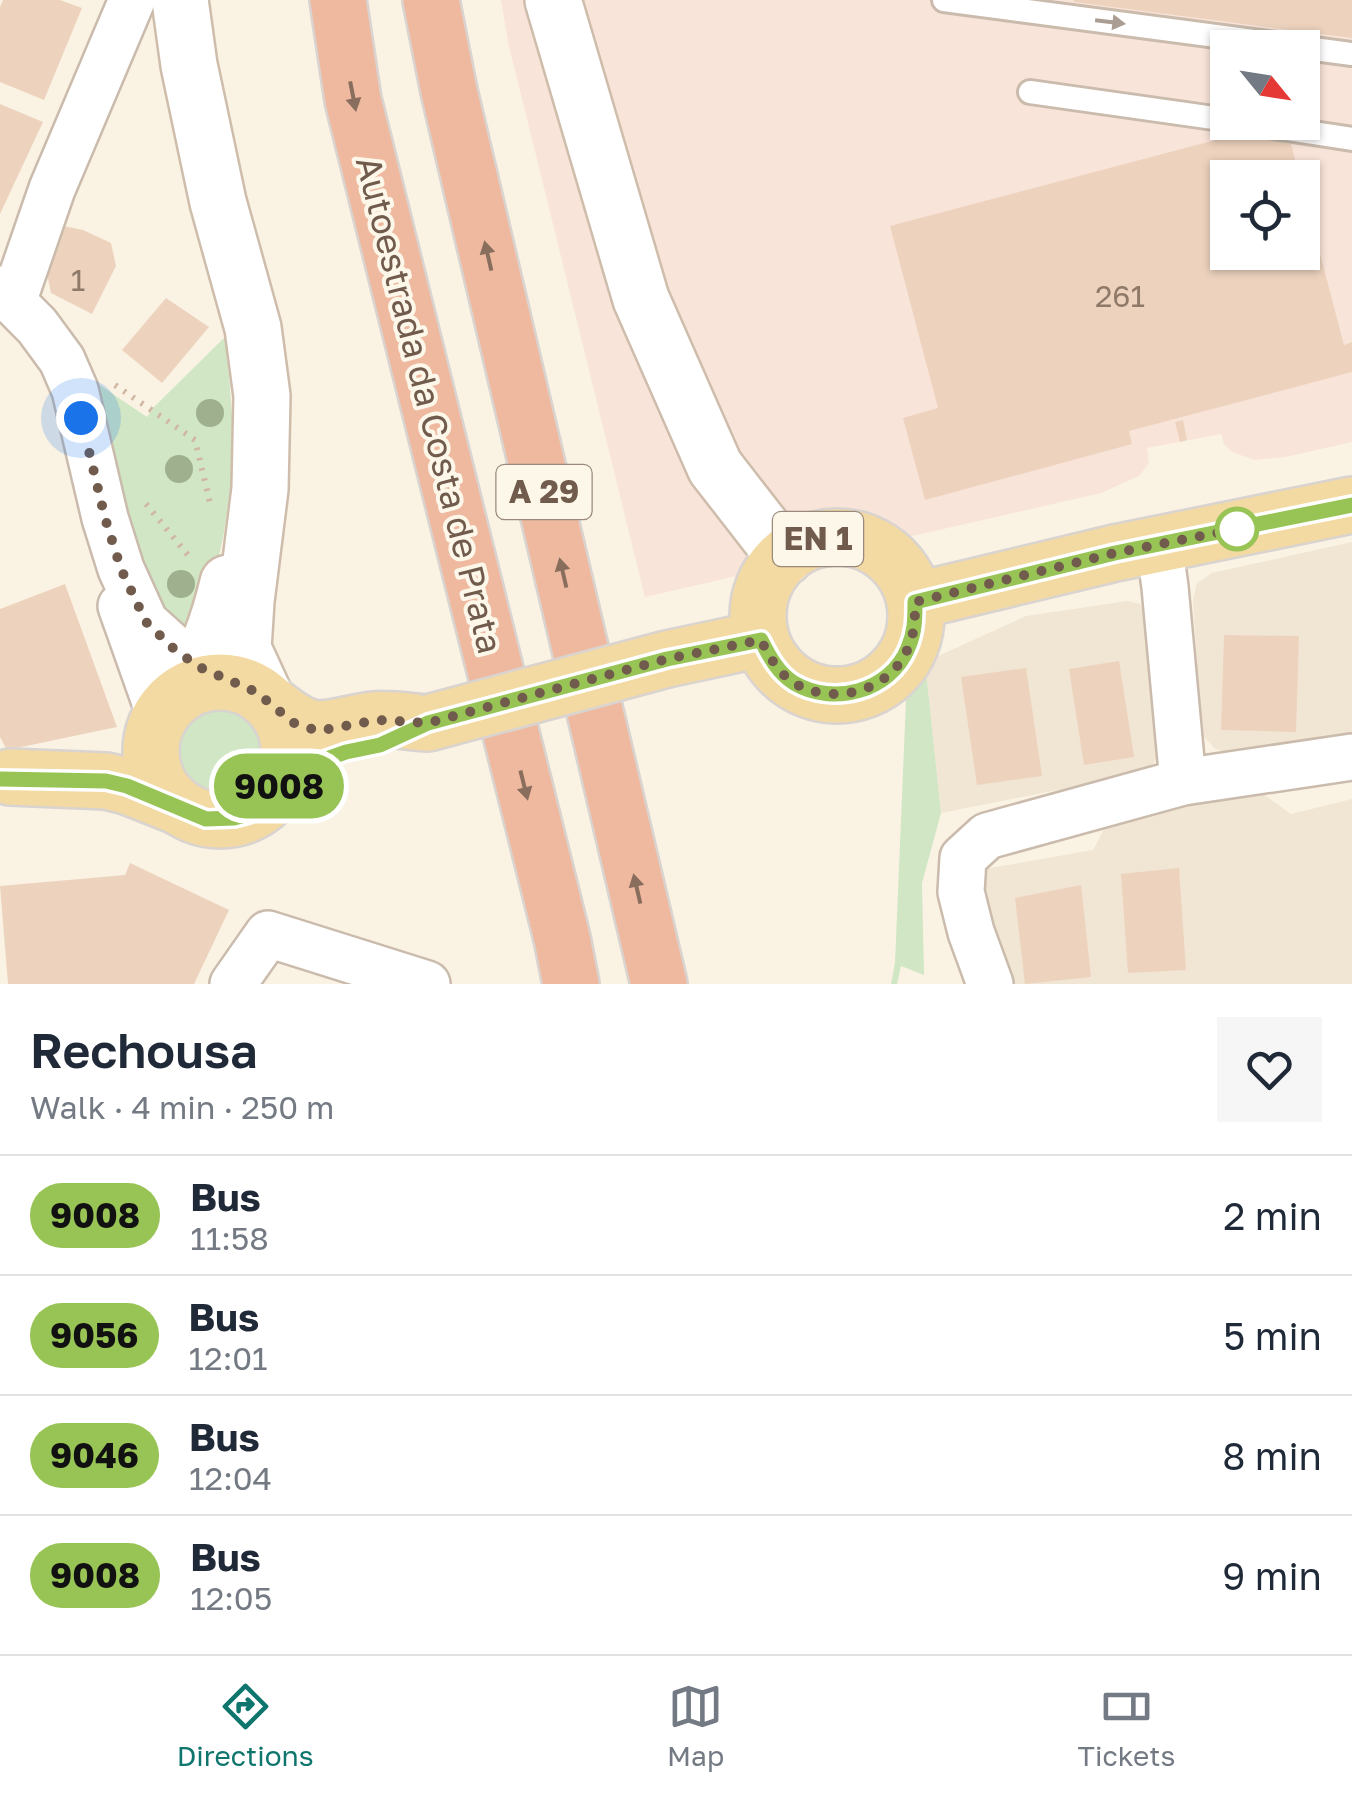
<!DOCTYPE html>
<html lang="en">
<head>
<meta charset="utf-8">
<style>
	body { margin:0; font-family:"Golos Text",sans-serif; background:#f6f6f7; color:#1f2937; height:100vh; display:flex; flex-direction:column; font-size:38px; white-space:nowrap }
	* { box-sizing:border-box; margin:0 }
	p { font-size:32px; color:#747a83 }
	.icon { flex:none; width:55px; height:55px; fill:none; stroke:currentColor; stroke-width:2; stroke-linecap:round; stroke-linejoin:round }
	.map { position:relative; height:984px; overflow:hidden }
	.side { display:flex; flex-direction:column; background:#fff; flex:1 }
	.side>* { flex:none }
	.badge { padding:0 20px; border-radius:32px; font-size:35px; line-height:65px }
	.needle { width:65px; rotate:120deg }
	.fabs { position:absolute; left:1210px; top:30px; display:grid; gap:20px }
	.fabs a { display:grid; place-items:center; width:110px; height:110px; border-radius:0px; background:#fff; box-shadow:0 2px 8px #0004; font-size:50px }
	.you { position:absolute; width:50px; height:50px; margin:-25px; border:8px solid #fff; border-radius:50%; background:#1a73e8; box-shadow:0 0 0 15px #1a73e833 }
	.map>.badge { position:absolute; translate:-50% -50%; box-shadow:0 0 0 5px #fff }
	.round { display:grid; place-items:center; flex:none; width:105px; height:105px; border-radius:0px; background:#f6f6f7 }
	.overview { display:flex; align-items:center; justify-content:space-between; height:170px; padding:0 30px }
	h1 { font-size:48px; font-weight:600; line-height:75px }
	ul { padding:0; list-style:none }
	li { display:flex; align-items:center; gap:30px; height:120px; padding:0 30px; border-top:2px solid #e0e1e3 }
	li div { flex:1 }
	li b { display:block; font-size:38px }
	li em { font-style:normal }
	li .badge { min-width:110px; font-weight:700; text-align:center }
	.tabs { display:flex; justify-content:space-around; align-items:center; height:140px; border-top:2px solid #e0e1e3; background:#fff; font-size:28px; color:#747a83 }
	.tabs a { display:grid; justify-items:center; gap:5px }
	.tabs .current { color:#0f766e }
	.map>svg:first-child { display:block }
</style>
</head>
<body>
<div class="map">
<svg width="1352" height="984" viewBox="0 0 1352 984">
	<rect width="100%" height="100%" fill="#faf3e4"/>
	<g fill="#f1e5d3">
		<polygon points="1352,542 1352,734 1236,755 1215,749 1201,733 1193,600 1197,583 1212,573"/>
		<polygon points="1128,601 1140,604 1149,616 1160,750 1154,763 1139,774 941,813 925,662 1026,616"/>
		<polygon points="1259,791 1291,814 1352,799 1352,984 1005,984 979,870 1093,850 1110,818"/>
	</g>
	<path fill="#f9e4d9" fill-rule="evenodd" d="M501 0H1352V442L1285 457 1254 460 1232 452 1224 444 1221 434 1147 448 1149 463 1139 476 1101 493 645 597 508 42ZM1228 48H1302V122H1228ZM1228 178H1302V252H1228Z"/>
	<g fill="#d0e6c4">
		<polygon points="226,336 235,456 224,532 205,622 189,635 150,615 89,378 147,417 154,407"/>
		<polygon points="925,662 941,813 922,883 924,975 901,966 897,984 891,984 895,963 906,701 904,687 907,672"/>
		<circle cx="221" cy="751" r="46"/>
	</g>
	<g fill="#edd3be">
		<polygon points="3,0 60,0 82,8 44,100 0,82 0,7"/>
		<polygon points="1074,0 1352,0 1352,38 1074,2"/>
		<polygon points="0,104 43,122 0,214"/>
		<polygon points="1238,134 1291,144 1300,178 1228,178 1228,252 1302,252 1304,193 1344,345 1352,342 1352,372 1129,431 1132,444 925,500 903,418 938,408 890,226"/>
		<polygon points="64,226 83,230 111,243 116,266 92,314 51,293 46,269 53,245"/>
		<polygon points="166,298 209,327 162,383 122,350"/>
		<polygon points="1183,420 1187,440 1180,442 1175,422"/>
		<polygon points="65,584 117,727 7,750 0,737 0,609"/>
		<polygon points="1224,635 1299,636 1296,732 1221,730"/>
		<polygon points="1119,661 1134,757 1084,765 1069,669"/>
		<polygon points="1026,668 1042,776 977,785 961,677"/>
		<polygon points="130,863 229,910 194,984 8,984 0,886 125,875"/>
		<polygon points="1179,868 1186,970 1128,973 1121,874"/>
		<polygon points="1081,885 1091,977 1025,984 1015,898"/>
	</g>
	<g fill="none" stroke-linecap="round" stroke-linejoin="round">
		<g stroke="#cabbac" stroke-width="28">
			<g id="service">
				<polyline points="944,0 1352,54"/>
				<polyline points="1030,92 1228,120"/>
				<polyline points="1242,122 1352,139"/>
			</g>
		</g>
		<g stroke="#cabbac" stroke-width="50">
			<g id="minor">
				<polyline points="0,289 37,326 62,360 75,390 105,518 121,569 145,622 175,649 199,667 234,683"/>
				<polyline points="13,302 52,189 132,0"/>
				<polyline points="1159,544 1165,587 1183,782"/>
				<polyline points="121,606 160,716"/>
				<polyline points="233,984 268,934 427,984"/>
				<polyline points="990,984 971,932 961,892 963,858 987,836 1183,782 1352,757"/>
			</g>
		</g>
		<g stroke="#cfbdac" stroke-width="60">
			<g id="secondary">
				<polyline points="180,0 189,65 218,202 253,328 262,396 260,489 246,601 243,649 266,699"/>
				<polyline points="553,0 641,299 715,467 785,557"/>
				<path d="M184 692C206 658 219 622 228 583"/>
			</g>
		</g>
		<g stroke="#dad4d0" stroke-width="60">
			<g id="primary">
				<circle cx="837" cy="616" r="79"/>
				<polyline points="915,601 1115,553 1352,505"/>
				<polyline points="667,659 761,639"/>
				<circle cx="220" cy="751" r="69"/>
				<path d="M271 704C317 741 320 728 373 720 391 718 410 722 428 723"/>
				<polyline points="10,777 106,781 127,786 180,807"/>
			</g>
		</g>
		<g stroke="#dad4d0" stroke-width="60">
			<g id="motorway">
				<polyline points="338,0 353,100 562,938 571,984"/>
				<polyline points="431,0 449,91 659,984"/>
			</g>
		</g>
		<g stroke="#d1b7a2" stroke-width="6" stroke-dasharray="2.5 8" stroke-linecap="butt">
			<polyline points="115,385 195,440 210,503"/>
			<polyline points="146,504 192,560"/>
		</g>
		<use href="#service" stroke="#fff" stroke-width="22"/>
		<use href="#minor" stroke="#fff" stroke-width="45"/>
		<use href="#secondary" stroke="#fff" stroke-width="55"/>
		<use href="#primary" stroke="#f3d9a2" stroke-width="55"/>
		<use href="#motorway" stroke="#efb9a0" stroke-width="55"/>
		<g stroke="#dad4d0" stroke-width="60" stroke-linecap="butt">
			<polyline id="primary-bridge" points="428,723 667,659"/>
		</g>
		<use href="#primary-bridge" stroke="#f3d9a2" stroke-width="55"/>
	</g>
	<g fill="#9fb08e">
		<circle cx="210" cy="413" r="14"/>
		<circle cx="179" cy="469" r="14"/>
		<circle cx="181" cy="584" r="14"/>
	</g>
	<defs><path id="oneway-solid" d="M-6-.8H1V-3.2L6.5 0L1 3.2V.8H-6Z" transform="scale(2.5)"/></defs>
	<use fill="#a99d94" href="#oneway-solid" transform="translate(1110 22) rotate(7)"/>
	<g fill="#896e5d">
		<use href="#oneway-solid" transform="translate(353 96) rotate(79)"/>
		<use href="#oneway-solid" transform="translate(488 256) rotate(-103)"/>
		<use href="#oneway-solid" transform="translate(563 573) rotate(-103)"/>
		<use href="#oneway-solid" transform="translate(524 785) rotate(76)"/>
		<use href="#oneway-solid" transform="translate(637 889) rotate(-103)"/>
	</g>
	<g fill="none" stroke-linecap="round" stroke-linejoin="round">
		<g stroke="#fff" stroke-width="22">
			<path id="line" d="M0 779 106 781 127 786 206 819 234 818 249 814 261 806 272 797 280 784 312 764 346 752 380 745 428 723 667 659 761 640C769 656 778 673 794 683 833 706 890 692 908 648 915 632 915 619 915 602L1115 553 1352 505"/>
		</g>
		<use href="#line" stroke="#98c455" stroke-width="15"/>
		<path stroke="#705b4c" stroke-width="10" stroke-dasharray="0 18" d="M81 418 105 518 121 569 146 622 174 649 199 667 256 692 294 723 318 731 378 720 428 723 667 659 761 640C769 656 778 673 794 683 833 706 890 692 908 648 915 632 915 619 915 602L1115 553 1237 529"/>
	</g>
	<circle fill="#fff" stroke="#98c455" stroke-width="5" cx="1237" cy="529" r="20"/>
	<g text-anchor="middle" stroke-width="8" stroke-linejoin="round" paint-order="stroke">
		<g font-size="30" fill="#8f7968">
			<text x="78" y="291">1</text>
			<text x="1120" y="307">261</text>
		</g>
		<g fill="#fdf7ea" stroke="#9a8a7b" stroke-width="2.5">
			<rect x="496.5" y="465" width="95" height="54" rx="8"/>
			<rect x="773" y="512" width="90" height="54" rx="8"/>
		</g>
		<g font-size="32" font-weight="bold" fill="#705b4c">
			<text x="544" y="503">A 29</text>
			<text x="818" y="550">EN 1</text>
		</g>
		<g font-size="35" fill="#705b4c" stroke="#fdf7ea">
			<text transform="translate(429 405) rotate(76)" y="12">Autoestrada da Costa de Prata</text>
		</g>
	</g>
</svg>
<div class="fabs">
<a><svg class="needle" viewBox="-14 -14 28 28"><path d="M0-13l5 13h-10z" fill="#e53935"/><path d="M0 13l5-13h-10z" fill="#747a83"/></svg></a>
<a><svg class="icon" aria-label="locate" viewBox="0 0 24 24"><circle cx="12" cy="12" r="6"/><path d="M12 2v4M12 18v4M2 12h4M18 12h4"/></svg></a>
</div>
<div class="you" style="left:81px;top:418px"></div>
<b class="badge" style="left:279px;top:786px;background:#98c455;color:#111">9008</b>
</div>
<section class="side">
<div class="overview"><div><h1>Rechousa</h1><p>Walk · 4 min · 250 m</p></div><a class="round"><svg class="icon" aria-label="heart" viewBox="0 0 24 24"><path d="M12 20l-8-8c-3-5 5-10 8-4 3-6 11-1 8 4z"/></svg></a></div>
<ul>
<li><span class="badge" style="background:#98c455;color:#111">9008</span><div><b>Bus</b><p>11:58</p></div><em>2 min</em></li>
<li><span class="badge" style="background:#98c455;color:#111">9056</span><div><b>Bus</b><p>12:01</p></div><em>5 min</em></li>
<li><span class="badge" style="background:#98c455;color:#111">9046</span><div><b>Bus</b><p>12:04</p></div><em>8 min</em></li>
<li><span class="badge" style="background:#98c455;color:#111">9008</span><div><b>Bus</b><p>12:05</p></div><em>9 min</em></li>
</ul>
</section>
<nav class="tabs">
<a class="current"><svg class="icon" aria-label="directions" viewBox="0 0 24 24"><path d="M12 3l9 9-9 9-9-9zM9 14v-3h6M13 9l2 2-2 2"/></svg>Directions</a>
<a><svg class="icon" aria-label="map" viewBox="0 0 24 24"><path d="M3 6l6-2 6 2 6-2v14l-6 2-6-2-6 2zM9 4v14M15 6v14"/></svg>Map</a>
<a><svg class="icon" aria-label="tickets" viewBox="0 0 24 24"><path d="M3 7h18v10H3zM15 7v10"/></svg>Tickets</a>
</nav>
</body>
</html>
